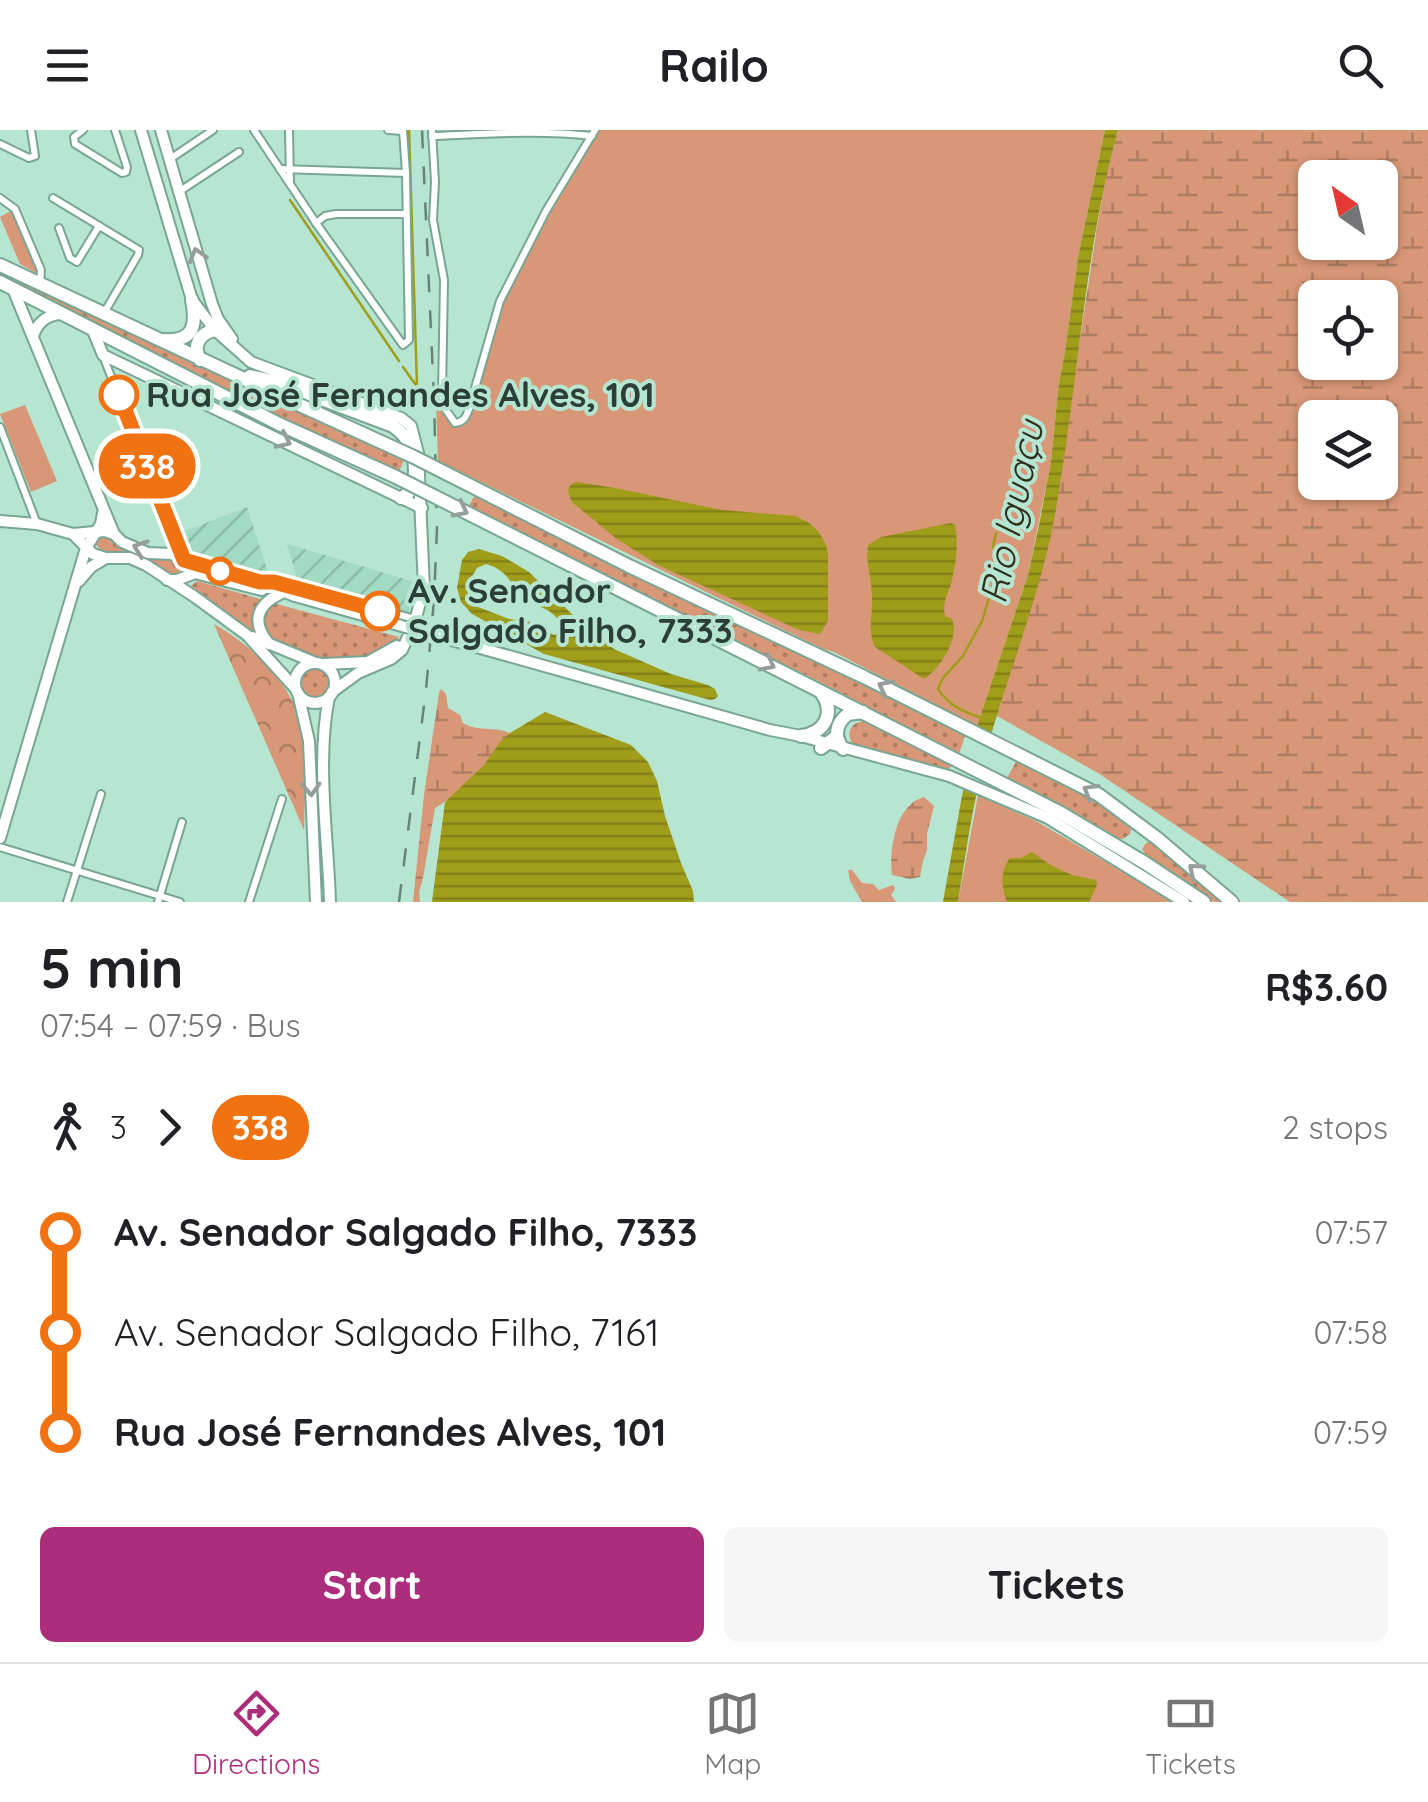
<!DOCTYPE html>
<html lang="en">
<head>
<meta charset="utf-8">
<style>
	body { margin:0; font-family:Quicksand,sans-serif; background:#f6f6f6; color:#202124; height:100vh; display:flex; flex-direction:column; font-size:38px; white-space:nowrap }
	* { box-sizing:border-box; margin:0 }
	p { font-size:32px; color:#757577 }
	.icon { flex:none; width:55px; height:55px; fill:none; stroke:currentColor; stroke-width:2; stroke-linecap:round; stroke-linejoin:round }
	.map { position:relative; height:772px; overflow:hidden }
	.drawer { display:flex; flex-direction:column; background:#fff; flex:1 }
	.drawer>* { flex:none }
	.badge { padding:0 20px; border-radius:32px; font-size:35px; line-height:65px }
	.needle { width:65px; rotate:326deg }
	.fabs { position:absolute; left:1298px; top:30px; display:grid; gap:20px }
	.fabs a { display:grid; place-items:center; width:100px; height:100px; border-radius:15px; background:#fff; box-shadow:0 2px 8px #0004; font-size:50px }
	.map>.badge { position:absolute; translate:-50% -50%; box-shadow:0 0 0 5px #fff }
	.legs { display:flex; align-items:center; gap:15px; height:110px; padding:0 40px; font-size:32px }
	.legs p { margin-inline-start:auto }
	.summary { display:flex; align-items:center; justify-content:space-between; height:170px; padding:0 40px }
	h1 { font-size:55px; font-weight:700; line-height:75px }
	.button { display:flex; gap:20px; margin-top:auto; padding:20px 40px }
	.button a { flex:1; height:115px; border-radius:15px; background:#ac2d7b; color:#fff; font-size:40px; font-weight:700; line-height:115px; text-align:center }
	.button a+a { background:#f6f6f6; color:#202124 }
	ul { padding:0 40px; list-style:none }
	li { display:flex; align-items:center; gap:35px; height:100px; font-size:38px }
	li i { display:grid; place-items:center; width:15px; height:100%; margin:0 12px; background:currentColor }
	li i::after { content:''; width:25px; height:25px; margin:-12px; border:8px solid; border-radius:50%; background:#fff }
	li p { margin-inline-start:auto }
	li:first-child i { background:linear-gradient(#0000 50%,currentColor 0) }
	li:last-child i { background:linear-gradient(currentColor 50%,#0000 0) }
	header { display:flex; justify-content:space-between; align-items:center; height:130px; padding:0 40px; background:#fff; font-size:45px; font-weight:700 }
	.dock { display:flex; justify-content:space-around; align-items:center; height:140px; border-top:2px solid #e0e0e0; background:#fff; font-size:28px; color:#757577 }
	.dock a { display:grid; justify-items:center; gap:5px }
	.dock .active { color:#ac2d7b }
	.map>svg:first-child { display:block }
</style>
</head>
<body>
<header><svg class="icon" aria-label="menu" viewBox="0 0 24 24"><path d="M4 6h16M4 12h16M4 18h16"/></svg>Railo<svg class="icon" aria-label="search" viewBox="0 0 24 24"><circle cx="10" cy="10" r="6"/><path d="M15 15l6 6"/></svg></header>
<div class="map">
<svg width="1428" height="772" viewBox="0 0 1428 772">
	<defs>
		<pattern id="industrial-furrows" width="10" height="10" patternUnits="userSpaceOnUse" patternTransform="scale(2.5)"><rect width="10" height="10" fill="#a3dac3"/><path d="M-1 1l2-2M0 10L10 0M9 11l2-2" fill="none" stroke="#8cbca8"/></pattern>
		<pattern id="grass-dots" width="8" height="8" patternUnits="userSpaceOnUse" patternTransform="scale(2.5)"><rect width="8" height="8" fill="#d89776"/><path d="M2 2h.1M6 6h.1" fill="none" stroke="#af7d62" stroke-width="1.8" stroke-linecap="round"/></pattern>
		<pattern id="forest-crowns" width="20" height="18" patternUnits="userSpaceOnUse" patternTransform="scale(2.5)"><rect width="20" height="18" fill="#d89776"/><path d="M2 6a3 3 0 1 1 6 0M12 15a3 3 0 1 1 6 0" fill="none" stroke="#af7d62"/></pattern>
		<pattern id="wetland-marsh" width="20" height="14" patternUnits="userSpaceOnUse" patternTransform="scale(2.5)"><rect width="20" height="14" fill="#d89776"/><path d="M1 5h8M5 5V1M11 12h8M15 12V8" fill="none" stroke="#af7d62"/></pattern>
		<pattern id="water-rules" width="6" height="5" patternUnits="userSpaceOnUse" patternTransform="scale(2.5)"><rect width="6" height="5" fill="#a09d1a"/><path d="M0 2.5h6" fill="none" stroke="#838118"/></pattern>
	</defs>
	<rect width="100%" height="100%" fill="#b6e5d2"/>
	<g fill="url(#industrial-furrows)">
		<polygon points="247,377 269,445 191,423 183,402"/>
		<polygon points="287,414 418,453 408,485 298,452"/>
	</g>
	<g fill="url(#grass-dots)">
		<polygon points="0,144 37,158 288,273 404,330 398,344 325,313 0,149"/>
		<polygon points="475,364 649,451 966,603 959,624 820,552 621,456 468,378"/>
		<path d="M103 405 173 427 181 432V439L178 444 171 446C142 428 137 423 102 422L96 414Z"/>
		<polygon points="197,451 264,470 254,488 254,502 191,456"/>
		<path d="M273 473 399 507C393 517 378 526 366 529 345 533 281 525 267 508 263 501 263 493 262 485Z"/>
		<circle cx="315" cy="553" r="17"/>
		<path d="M865 591 952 634 947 643 853 615C845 602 851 592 865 591Z"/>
		<path d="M1018 628C1047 644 1113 674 1131 699L1130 704 1123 709 1113 708 1006 650Z"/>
		<polygon points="1150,712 1152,713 1224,772 1214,772 1148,728 1142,719 1146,713"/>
	</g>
	<g fill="url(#forest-crowns)">
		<path d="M214 494C260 521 298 558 305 614 308 642 304 672 304 700Z"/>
		<polygon points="848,740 852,740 862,753 873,754 879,760 893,755 895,759 891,765 896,772 862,772 850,751"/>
	</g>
	<g fill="url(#wetland-marsh)" fill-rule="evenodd">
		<path d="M1118 0H1428V772H1290L1098 643 997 586 1061 347 1075 242 1098 91 1108 36ZM1315 48H1380V112H1315ZM1315 168H1380V232H1315ZM1315 288H1380V352H1315Z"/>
		<path d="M441 559 446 564 448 578 460 585 463 593C478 602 494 596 510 603 500 613 494 624 484 635 471 651 452 668 435 678L423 748 419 762 420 772H413L424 665 439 563Z"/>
		<path d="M924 667 934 676 927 704V720L923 731 920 747 910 749 892 745C889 720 895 675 924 667Z"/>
	</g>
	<g fill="#d89776">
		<path d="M598 0H1105L1078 127 1065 222 1059 252 1051 332 1028 445 977 596 834 522 823 519 438 331 436 272H439C442 284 447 295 461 297L470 288 474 266 504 168 554 74Z"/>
		<polygon points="13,80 37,139 36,143 20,134 0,87"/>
		<polygon points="25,275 57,351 31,362 0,284"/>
		<polygon points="978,665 1036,691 1174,772 958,772"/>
	</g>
	<g fill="url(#water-rules)" fill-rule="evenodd">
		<path d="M1105 0H1118C1083 127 1078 260 1054 390 1039 469 1007 545 986 623 973 671 966 723 958 772H943L961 671 977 596 1028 445 1039 395 1051 332 1059 252 1065 222 1078 127Z"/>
		<path d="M577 352 615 358 722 380 796 386 809 393 818 401 826 414 828 425V491L820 504 799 500 658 435 617 409 573 373C567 363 565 356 577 352Z"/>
		<path d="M951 393 955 395C959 415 956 434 951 454 947 466 942 473 945 486L952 489C960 508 940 539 924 549L875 517C867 499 873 484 872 466 872 449 865 432 868 415L881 407Z"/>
		<path d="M479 419 502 426 529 442 586 498 614 519 671 544 708 555 715 559 718 566 715 569 710 570 544 524 472 484 461 472 457 458 462 430 468 422ZM486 434C512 441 511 460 528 471 538 477 548 478 556 487 561 493 560 496 560 503L554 505 531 492 509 489 478 477 469 466 467 455 477 438Z"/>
		<polygon points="545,582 631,615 648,632 657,651 665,686 681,733 693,761 694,772 432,772 445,672 484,635 500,612 510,603"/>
		<path d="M1032 722 1049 734 1072 745 1096 750 1097 755 1089 772H1007C1001 757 1000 741 1010 728H1021Z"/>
	</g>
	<polygon fill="#b6e5d2" points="970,605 995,612 983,665 959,656"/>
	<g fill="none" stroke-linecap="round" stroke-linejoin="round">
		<g stroke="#a09d1a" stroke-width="2.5">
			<polyline points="409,0 417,256"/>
			<polyline points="290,70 399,231"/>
			<polyline points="403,237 431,276"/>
			<path d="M982 588C964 582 949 576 938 559L943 548 963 526 982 491 997 442 998 431 993 416 996 403"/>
		</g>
		<g stroke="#79a694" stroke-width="10">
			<g id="street">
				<polyline points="83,0 74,7 75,14 122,43 126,42 127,37 115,0"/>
				<polyline points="254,0 316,93 403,215 409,210 406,43 403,0"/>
				<polyline points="289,0 290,54"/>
				<polyline points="388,0 403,1"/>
				<path d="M432 0 435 52 433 90 444 150 442 264 444 277 455 293C464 292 466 287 469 279L500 171 546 81 595 0"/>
				<path d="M432 6C485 4 539 0 592 6"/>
				<polyline points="0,14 29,28 35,26 31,0"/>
				<polyline points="170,29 213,0"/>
				<polyline points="280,39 406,43"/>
				<polyline points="180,61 239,22"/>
				<polyline points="0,68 15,79 41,140 40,154"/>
				<polyline points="53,68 139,120 138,125 104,183"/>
				<polyline points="316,93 325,86 336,84 406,84"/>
				<polyline points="59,98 70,128 77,132 99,96"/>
				<polyline points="103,226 183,429"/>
				<polyline points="0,297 37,394"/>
				<polyline points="0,717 180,772"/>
				<polyline points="67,772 101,664"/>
				<polyline points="158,772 182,692"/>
				<polyline points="249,772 282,669"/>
			</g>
		</g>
		<g stroke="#79a694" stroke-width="14">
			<g id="secondary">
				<polyline points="141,0 192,170 215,200 251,232 401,288 411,296 418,323 424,458 415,491 402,520 391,529 358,543 332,562"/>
				<polyline points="161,0 212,174 218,189 232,209"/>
				<polyline points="13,159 114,404"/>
				<polyline points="92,198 103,225 422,378"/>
				<path d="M33 206C38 191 49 183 65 184"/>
				<polyline points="0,391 37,394 73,404 105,401 114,404 122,412 148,423 172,424 183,430 259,452 295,466"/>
				<polyline points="73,404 93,424 106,428 130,428 146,435 195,467 247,505 295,558"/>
				<polyline points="167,450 177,450 195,443 262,460"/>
				<polyline points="79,451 91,437 106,428"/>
				<polyline points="281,454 415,491"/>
				<polyline points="253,507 316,533"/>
				<path d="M269 514C252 493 255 476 280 464"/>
				<circle cx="315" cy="553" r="20"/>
				<polyline points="323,534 368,532 397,516"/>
				<polyline points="587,548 770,600 801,606 949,646 1048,688 1184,772"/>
				<polyline points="298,563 309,611 316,772"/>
				<path d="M329 567C316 632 328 706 330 772"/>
				<polyline points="0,708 86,418 101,394 103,383"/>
			</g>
		</g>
		<g stroke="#79a694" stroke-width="16">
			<g id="highway">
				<polyline points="0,135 291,271"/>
				<polyline points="0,152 279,294"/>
				<path d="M164 210C194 212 197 195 192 170"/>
				<path d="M200 230C192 215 200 203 215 200"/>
				<path d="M250 246 276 252 393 296C397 299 402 303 405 307 417 324 421 358 401 368"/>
				<polyline points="629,436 864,547 1099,665 1158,709 1232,772"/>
				<polyline points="618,459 1059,682 1145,733 1204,772"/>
				<path d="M801 606C825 603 836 583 821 562"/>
				<polyline points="821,618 837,606"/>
				<path d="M843 619C834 607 835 594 848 584L863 582"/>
			</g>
		</g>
		<use href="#street" stroke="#fff" stroke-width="6"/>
		<use href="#secondary" stroke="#fff" stroke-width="10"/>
		<use href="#highway" stroke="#fff" stroke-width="12"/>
		<polyline stroke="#668478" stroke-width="2.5" stroke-dasharray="18 18" stroke-linecap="butt" points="399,772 426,560 434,470 437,398 434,268 422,0"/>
		<g stroke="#79a694" stroke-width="14" stroke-linecap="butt">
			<polyline id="secondary-bridge" points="295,466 587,548"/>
		</g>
		<g stroke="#79a694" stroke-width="16" stroke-linecap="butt">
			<g id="highway-bridge">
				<polyline points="291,271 414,327 629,436"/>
				<polyline points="279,294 396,347 618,459"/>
			</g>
		</g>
		<use href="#secondary-bridge" stroke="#fff" stroke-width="10"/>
		<use href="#highway-bridge" stroke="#fff" stroke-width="12"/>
	</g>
	<defs><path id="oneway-chevron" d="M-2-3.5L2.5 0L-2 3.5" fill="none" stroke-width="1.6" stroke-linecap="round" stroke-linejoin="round" transform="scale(2.5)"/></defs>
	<g stroke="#959e9b">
		<use href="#oneway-chevron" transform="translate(197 125) rotate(-106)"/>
		<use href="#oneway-chevron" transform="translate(284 311) rotate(25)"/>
		<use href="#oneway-chevron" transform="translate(461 380) rotate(27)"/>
		<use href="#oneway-chevron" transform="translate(140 418) rotate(-160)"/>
		<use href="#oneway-chevron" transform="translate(768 534) rotate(27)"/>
		<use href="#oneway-chevron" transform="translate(885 557) rotate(-153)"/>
		<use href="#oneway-chevron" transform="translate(311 659) rotate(88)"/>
		<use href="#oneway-chevron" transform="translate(1090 661) rotate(-150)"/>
		<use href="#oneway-chevron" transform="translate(1195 740) rotate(-140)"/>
	</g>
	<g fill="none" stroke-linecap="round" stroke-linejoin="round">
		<g stroke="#fff" stroke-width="22">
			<polyline id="line-1" points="119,265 184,430 260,452 274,452 380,481"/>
		</g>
		<use href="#line-1" stroke="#f17210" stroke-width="15"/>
	</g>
	<g fill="#fff" stroke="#f17210" stroke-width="5">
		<circle cx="119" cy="265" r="18"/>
		<circle cx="220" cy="441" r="12"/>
		<circle cx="380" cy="481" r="18"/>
	</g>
	<g text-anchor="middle" stroke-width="8" stroke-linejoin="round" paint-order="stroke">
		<g font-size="35" font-weight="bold" fill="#2b3e37" stroke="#b6e5d2" text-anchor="start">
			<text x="146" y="277">Rua José Fernandes Alves, 101</text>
			<text x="408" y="473">Av. Senador<tspan x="408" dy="40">Salgado Filho, 7333</tspan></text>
		</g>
		<g font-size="38" font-style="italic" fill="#2f2e1a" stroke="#b6e5d2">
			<text transform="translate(1012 382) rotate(-78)" y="13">Rio Iguaçu</text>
		</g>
	</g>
</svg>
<div class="fabs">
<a><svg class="needle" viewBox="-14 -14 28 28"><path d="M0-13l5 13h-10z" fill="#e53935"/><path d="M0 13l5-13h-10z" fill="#757577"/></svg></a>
<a><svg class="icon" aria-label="locate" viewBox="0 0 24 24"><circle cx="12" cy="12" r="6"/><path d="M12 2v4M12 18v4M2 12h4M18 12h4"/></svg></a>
<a><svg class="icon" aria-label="layers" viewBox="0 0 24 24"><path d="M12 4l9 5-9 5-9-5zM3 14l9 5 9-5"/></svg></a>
</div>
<b class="badge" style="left:147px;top:336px;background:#f17210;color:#fff">338</b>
</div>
<section class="drawer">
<div class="summary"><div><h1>5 min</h1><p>07:54 – 07:59 · Bus</p></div><b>R$3.60</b></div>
<div class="legs"><svg class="icon" aria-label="walk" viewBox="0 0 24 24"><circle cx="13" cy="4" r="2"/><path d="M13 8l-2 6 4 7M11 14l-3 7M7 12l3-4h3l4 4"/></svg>3<svg class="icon" aria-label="forward" viewBox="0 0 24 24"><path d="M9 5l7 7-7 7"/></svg><b class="badge" style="background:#f17210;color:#fff">338</b><p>2 stops</p></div>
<ul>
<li><i style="color:#f17210"></i><b>Av. Senador Salgado Filho, 7333</b><p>07:57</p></li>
<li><i style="color:#f17210"></i><span>Av. Senador Salgado Filho, 7161</span><p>07:58</p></li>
<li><i style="color:#f17210"></i><b>Rua José Fernandes Alves, 101</b><p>07:59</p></li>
</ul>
<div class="button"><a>Start</a><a>Tickets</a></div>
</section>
<nav class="dock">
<a class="active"><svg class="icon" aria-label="directions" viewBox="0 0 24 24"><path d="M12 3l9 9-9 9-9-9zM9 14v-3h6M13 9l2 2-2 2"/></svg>Directions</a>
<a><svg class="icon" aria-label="map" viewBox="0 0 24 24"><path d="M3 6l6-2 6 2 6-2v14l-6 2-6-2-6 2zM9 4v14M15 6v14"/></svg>Map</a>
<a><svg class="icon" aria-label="tickets" viewBox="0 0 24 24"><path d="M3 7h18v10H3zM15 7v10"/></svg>Tickets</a>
</nav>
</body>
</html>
